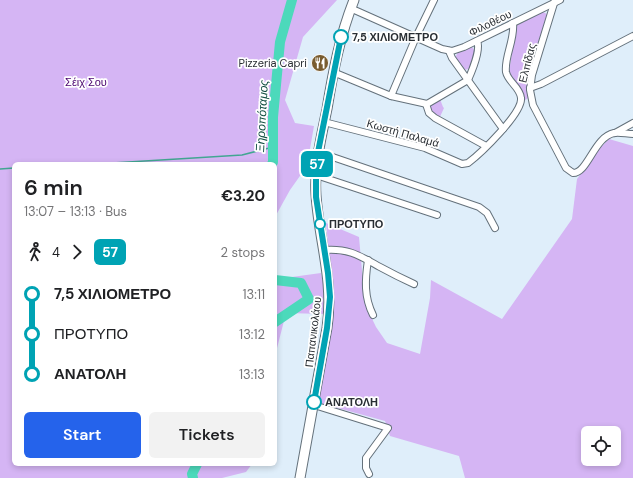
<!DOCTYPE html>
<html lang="en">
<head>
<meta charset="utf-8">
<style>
	body { margin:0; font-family:"DM Sans",sans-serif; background:#f2f2f2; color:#202124; height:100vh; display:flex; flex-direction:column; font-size:15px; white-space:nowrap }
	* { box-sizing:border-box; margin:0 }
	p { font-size:13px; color:#757577 }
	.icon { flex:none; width:22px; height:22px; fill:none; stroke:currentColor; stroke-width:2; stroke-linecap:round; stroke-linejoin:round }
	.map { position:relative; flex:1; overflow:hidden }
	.details { position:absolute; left:12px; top:162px; width:265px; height:304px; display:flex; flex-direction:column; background:#fff; border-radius:6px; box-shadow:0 2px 6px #0003 }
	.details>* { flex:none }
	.badge { padding:0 8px; border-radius:6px; font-size:14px; line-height:26px }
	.fabs { position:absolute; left:581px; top:426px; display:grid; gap:8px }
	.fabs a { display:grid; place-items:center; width:40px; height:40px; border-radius:6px; background:#fff; box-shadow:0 2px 6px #0003; font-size:20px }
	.map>.badge { position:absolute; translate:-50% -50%; box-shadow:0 0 0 2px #fff }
	.legs { display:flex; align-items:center; gap:6px; height:44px; padding:0 12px; font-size:13px }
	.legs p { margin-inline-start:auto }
	.headline { display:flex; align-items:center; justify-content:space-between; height:68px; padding:0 12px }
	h1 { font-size:22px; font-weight:600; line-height:30px }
	.cta { display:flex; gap:8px; margin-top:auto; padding:8px 12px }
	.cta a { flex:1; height:46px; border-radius:6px; background:#2563eb; color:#fff; font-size:16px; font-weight:600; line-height:46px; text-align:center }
	.cta a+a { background:#f2f2f2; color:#202124 }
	ul { padding:0 12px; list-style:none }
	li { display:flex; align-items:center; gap:14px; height:40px; font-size:15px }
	li i { display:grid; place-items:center; width:6px; height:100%; margin:0 5px; background:currentColor }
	li i::after { content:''; width:10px; height:10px; margin:-5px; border:3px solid; border-radius:50%; background:#fff }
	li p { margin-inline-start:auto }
	li:first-child i { background:linear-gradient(#0000 50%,currentColor 0) }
	li:last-child i { background:linear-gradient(currentColor 50%,#0000 0) }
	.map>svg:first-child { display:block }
</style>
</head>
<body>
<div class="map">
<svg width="633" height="478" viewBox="0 0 633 478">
	<rect width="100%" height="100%" fill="#dfeefa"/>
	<g fill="#d5b5f4" fill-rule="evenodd">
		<polygon points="0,0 337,0 303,37 285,100 295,123 314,126 307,166 290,190 275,217 275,164 14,164 14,464 252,464 246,472 222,478 0,478"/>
		<polygon points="543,12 547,14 528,77 528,98 524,101 522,94 509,72 516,25"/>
		<polygon points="472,47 475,51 469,69 464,70 455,58 458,52"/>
		<polygon points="440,99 443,107 444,108 439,119 431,114 430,104"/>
		<path d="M609 139 633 146V478H465L459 456 390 436 385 421 316 402 334 307 326 223 359 237 365 304 376 327 387 343 420 354 430 298 431 280 502 319 572 219 577 179 598 150ZM588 433H614V459H588Z"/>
		<polygon points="275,272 277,279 321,273 325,292 323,314 286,313 275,356"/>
	</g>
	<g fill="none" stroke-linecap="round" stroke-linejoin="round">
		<g stroke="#42a692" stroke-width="1.5">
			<polyline points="96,164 242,155 273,147"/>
			<polyline points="0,169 14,168"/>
		</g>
		<g stroke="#4cd9bb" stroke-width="10">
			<polyline points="272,164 273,162 273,117 280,42 292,0"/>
			<polyline points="275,280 301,283 309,299 275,322"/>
			<polyline points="193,478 192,474 197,464"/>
		</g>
		<g stroke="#64717b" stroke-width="8">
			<g id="street">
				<path d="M555 0 532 75 530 90 533 105 566 168 573 173C588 173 594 137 614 133 620 132 627 134 633 134"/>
				<polyline points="350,8 442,49 452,51 464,47 560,0"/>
				<polyline points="449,51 452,58 503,129"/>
				<path d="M333 72 391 96 427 104 468 80C472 71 481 49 477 41"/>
				<polyline points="530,88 541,84 633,36"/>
				<polyline points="391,96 416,37 434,0"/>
				<polyline points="426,104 429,113 435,118 486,146"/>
				<path d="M324 122 425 148 462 164 468 163C480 154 523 113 521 98 520 87 508 82 506 72 504 57 515 40 513 23"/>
				<polyline points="615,133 633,123"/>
				<polyline points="318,152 479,207 487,213 495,228"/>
				<polyline points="316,175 437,215"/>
				<path d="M324 250C349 248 360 256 380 267 391 273 403 279 414 284"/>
				<path d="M368 260C365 280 364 297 373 315"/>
				<polyline points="314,405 388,428 366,458 366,468 369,474"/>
			</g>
		</g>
		<g stroke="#64717b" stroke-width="11">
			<path id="secondary" d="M300 478 327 328C334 280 319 241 316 195 314 166 321 138 327 109 333 72 340 35 354 0"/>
		</g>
		<use href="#street" stroke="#fff" stroke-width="6"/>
		<use href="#secondary" stroke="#fff" stroke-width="9"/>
	</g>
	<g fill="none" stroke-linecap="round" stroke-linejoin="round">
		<g stroke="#fff" stroke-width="9">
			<polyline id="line-1" points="314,402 327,328 330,297 328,273 316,197 316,174 318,152 341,37"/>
		</g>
		<use href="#line-1" stroke="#00a3b4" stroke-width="6"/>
	</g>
	<defs>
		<g id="restaurant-disc" transform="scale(0.9)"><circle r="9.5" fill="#795c30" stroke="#fff"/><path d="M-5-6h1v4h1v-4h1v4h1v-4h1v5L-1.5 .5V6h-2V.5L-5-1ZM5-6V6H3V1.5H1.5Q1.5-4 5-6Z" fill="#fff"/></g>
	</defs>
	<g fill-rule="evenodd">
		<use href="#restaurant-disc" x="320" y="63"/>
	</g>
	<g fill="#fff" stroke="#00a3b4" stroke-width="2">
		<circle cx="341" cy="37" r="7"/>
		<circle cx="320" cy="224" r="5"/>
		<circle cx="314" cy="402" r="7"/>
	</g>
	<g text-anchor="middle" stroke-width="3.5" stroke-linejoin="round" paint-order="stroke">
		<g font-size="11" fill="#292e33" stroke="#fff">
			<text transform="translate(490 23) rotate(-26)" y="4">Φιλοθέου</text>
			<text transform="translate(527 63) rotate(-76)" y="4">Ελπίδας</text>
			<text transform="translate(403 133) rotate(16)" y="4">Κωστή Παλαμά</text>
			<text transform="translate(313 332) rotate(-83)" y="4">Παπανικολάου</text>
		</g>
		<g font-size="11" font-weight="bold" fill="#292e33" stroke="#fff" text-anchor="start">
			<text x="352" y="41">7,5 ΧΙΛΙΟΜΕΤΡΟ</text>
			<text x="329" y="228">ΠΡΟΤΥΠΟ</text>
			<text x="325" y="406">ΑΝΑΤΟΛΗ</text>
		</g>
		<g font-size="11" fill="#292e33" stroke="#fff" text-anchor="end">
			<text x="307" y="67">Pizzeria Capri</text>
		</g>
		<g font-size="11" fill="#48026d" stroke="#fff">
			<text x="86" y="86">Σέιχ Σου</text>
		</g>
		<g font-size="12" font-style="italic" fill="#104c40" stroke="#fff">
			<text transform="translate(262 116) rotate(-87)" y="4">Ξηροπόταμος</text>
		</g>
	</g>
</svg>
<div class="fabs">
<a><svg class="icon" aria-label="locate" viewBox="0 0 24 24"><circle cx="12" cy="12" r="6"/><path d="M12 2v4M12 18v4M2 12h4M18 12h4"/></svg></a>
</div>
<b class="badge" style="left:317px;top:164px;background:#00a3b4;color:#fff">57</b>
<section class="details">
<div class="headline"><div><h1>6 min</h1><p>13:07 – 13:13 · Bus</p></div><b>€3.20</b></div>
<div class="legs"><svg class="icon" aria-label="walk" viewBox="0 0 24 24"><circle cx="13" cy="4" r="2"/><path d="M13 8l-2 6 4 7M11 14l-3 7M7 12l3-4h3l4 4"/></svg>4<svg class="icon" aria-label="forward" viewBox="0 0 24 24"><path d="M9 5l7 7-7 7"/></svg><b class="badge" style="background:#00a3b4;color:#fff">57</b><p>2 stops</p></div>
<ul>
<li><i style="color:#00a3b4"></i><b>7,5 ΧΙΛΙΟΜΕΤΡΟ</b><p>13:11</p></li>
<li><i style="color:#00a3b4"></i><span>ΠΡΟΤΥΠΟ</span><p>13:12</p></li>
<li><i style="color:#00a3b4"></i><b>ΑΝΑΤΟΛΗ</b><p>13:13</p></li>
</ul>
<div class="cta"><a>Start</a><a>Tickets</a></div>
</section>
</div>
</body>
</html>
